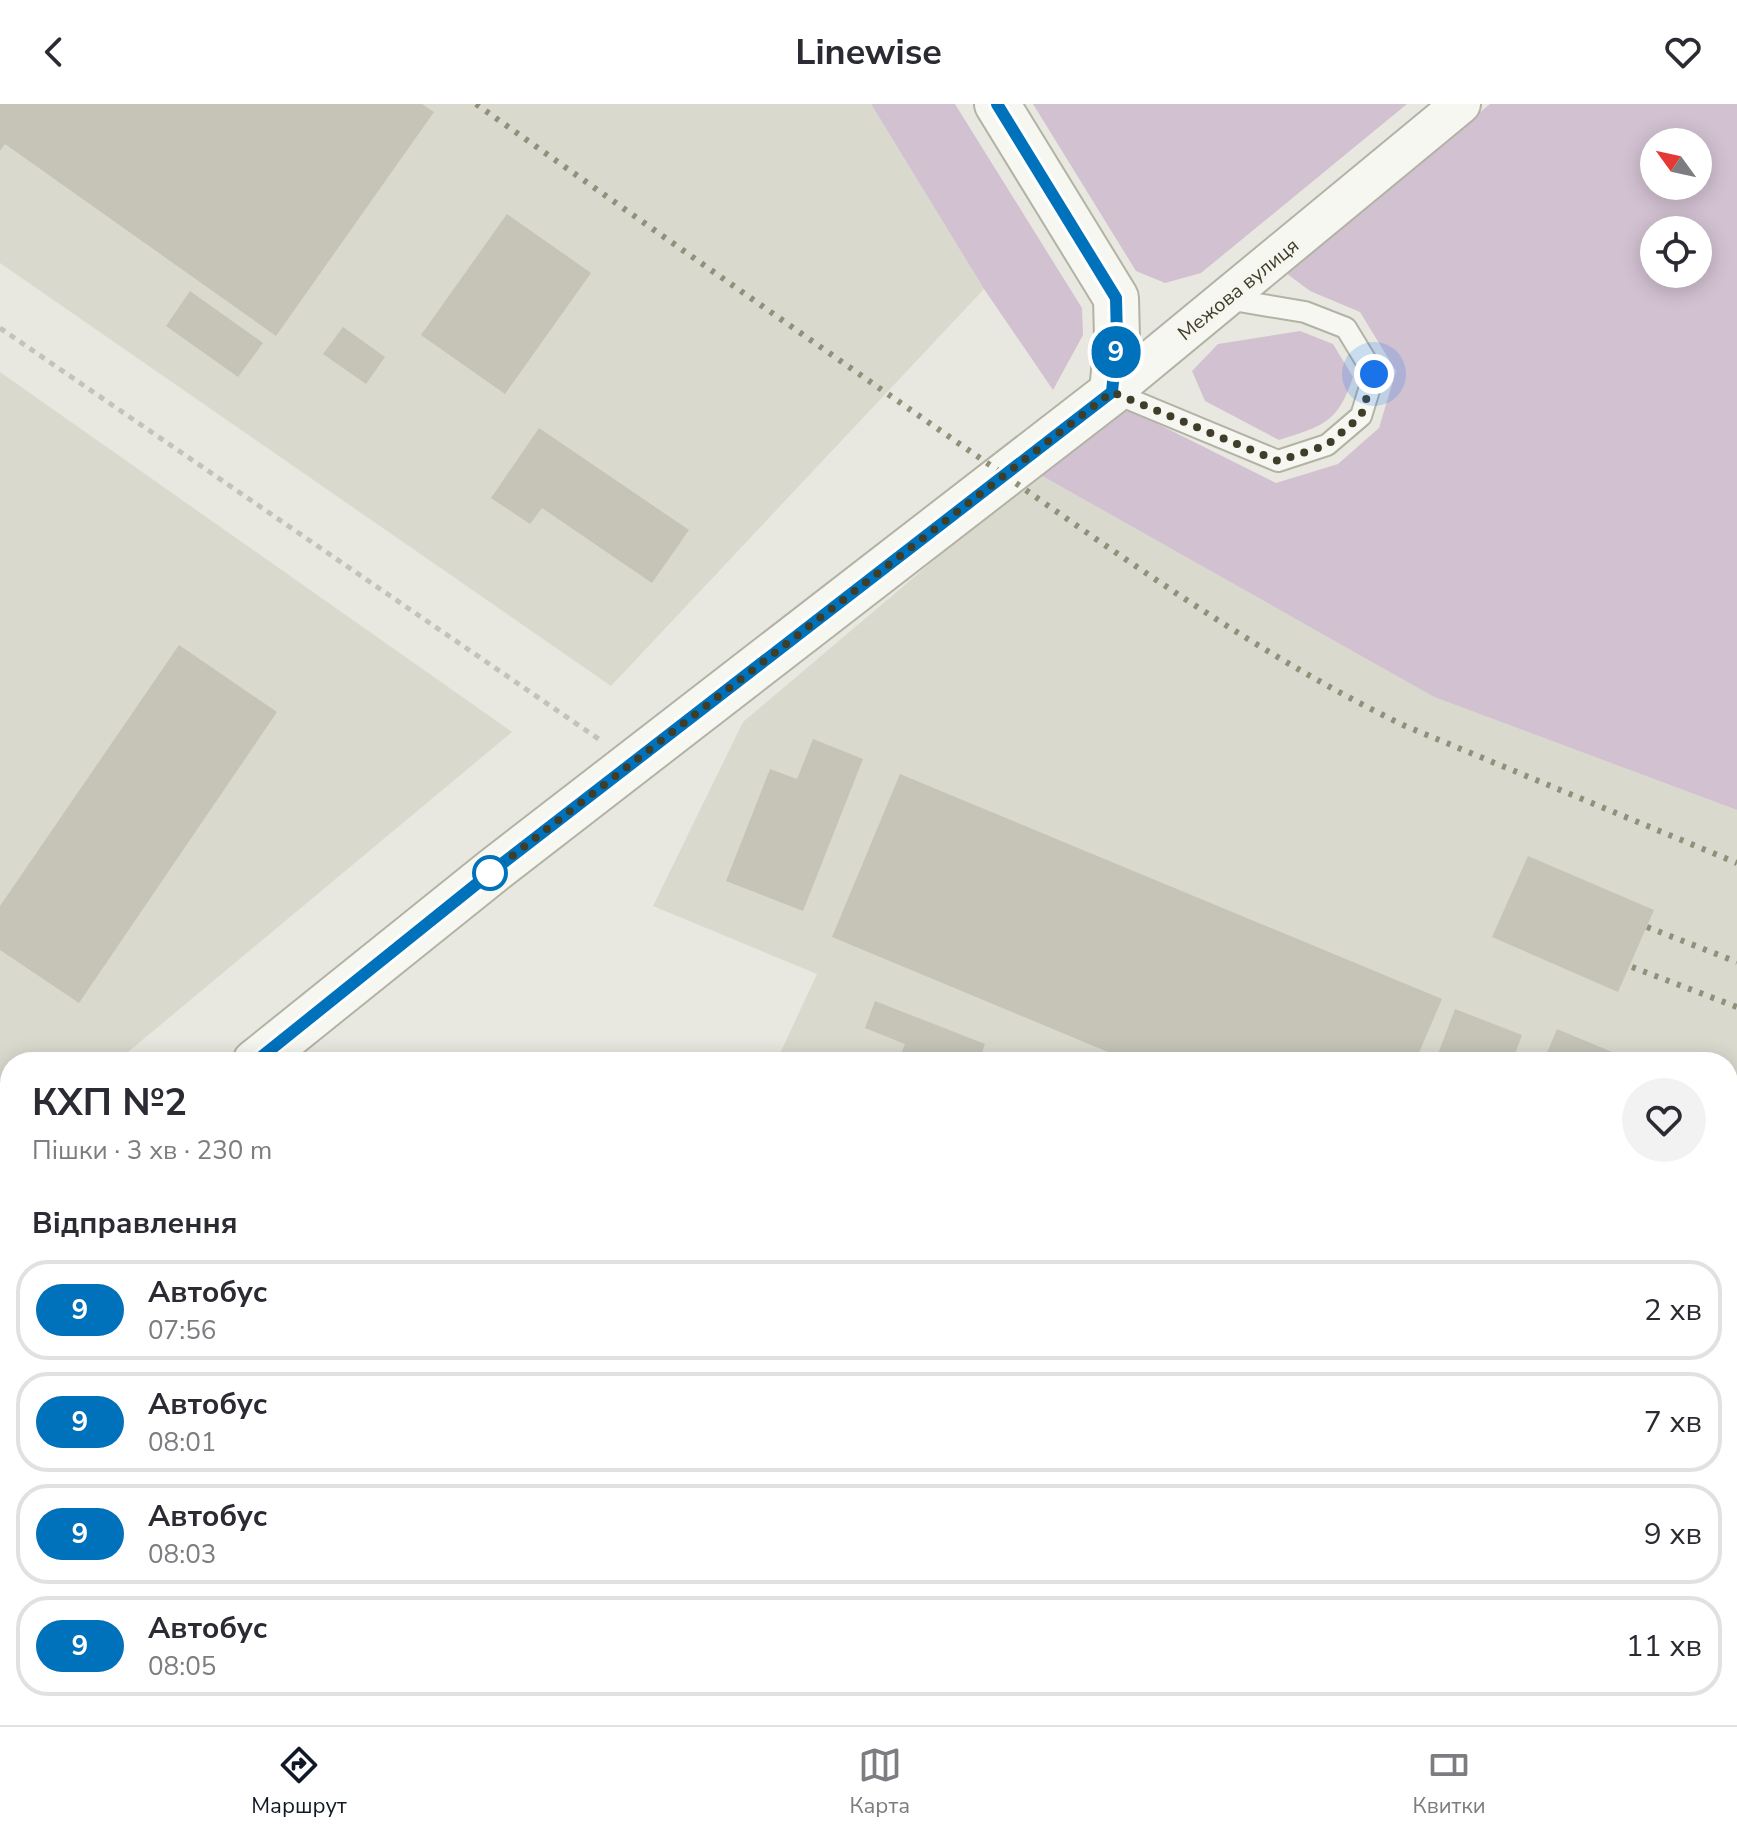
<!DOCTYPE html>
<html lang="uk">
<head>
<meta charset="utf-8">
<style>
	body { margin:0; font-family:"Nunito Sans",sans-serif; background:#f2f2f3; color:#2b2b33; height:100vh; display:flex; flex-direction:column; font-size:30px; white-space:nowrap }
	* { box-sizing:border-box; margin:0 }
	p { font-size:26px; color:#7c7c81 }
	.icon { flex:none; width:44px; height:44px; fill:none; stroke:currentColor; stroke-width:2; stroke-linecap:round; stroke-linejoin:round }
	.map { position:relative; flex:1; overflow:hidden }
	.sheet { position:absolute; left:0px; top:948px; width:1738px; height:674px; display:flex; flex-direction:column; background:#fff; border-radius:32px 32px 0 0; box-shadow:0 4px 20px #0003 }
	.sheet>* { flex:none }
	.badge { padding:0 16px; border-radius:26px; font-size:28px; line-height:52px }
	.needle { width:52px; rotate:303deg }
	.fabs { position:absolute; left:1640px; top:24px; display:grid; gap:16px }
	.fabs a { display:grid; place-items:center; width:72px; height:72px; border-radius:50%; background:#fff; box-shadow:0 4px 20px #0003; font-size:40px }
	.you { position:absolute; width:40px; height:40px; margin:-20px; border:6px solid #fff; border-radius:50%; background:#1a73e8; box-shadow:0 0 0 12px #1a73e833 }
	.map>.badge { position:absolute; translate:-50% -50%; box-shadow:0 0 0 4px #fff }
	h2 { padding:0 32px; font-size:30px; line-height:72px }
	.round { display:grid; place-items:center; flex:none; width:84px; height:84px; border-radius:42px; background:#f2f2f3 }
	.summary { display:flex; align-items:center; justify-content:space-between; height:136px; padding:0 32px }
	h1 { font-size:38px; font-weight:700; line-height:60px }
	ul { padding:0; list-style:none }
	li { display:flex; align-items:center; gap:24px; height:100px; margin:0 16px 12px; padding:0 16px; border:4px solid #e1e1e2; border-radius:32px }
	li div { flex:1 }
	li b { display:block; font-size:30px }
	li em { font-style:normal }
	li .badge { min-width:88px; font-weight:700; text-align:center }
	header { display:flex; justify-content:space-between; align-items:center; height:104px; padding:0 32px; background:#fff; font-size:36px; font-weight:700 }
	.tab-bar { display:flex; justify-content:space-around; align-items:center; height:112px; border-top:2px solid #e1e1e2; background:#fff; font-size:22px; color:#7c7c81 }
	.tab-bar a { display:grid; justify-items:center; gap:4px }
	.tab-bar .selected { color:#111827 }
	.map>svg:first-child { display:block }
</style>
</head>
<body>
<header><svg class="icon" aria-label="back" viewBox="0 0 24 24"><path d="M15 5l-7 7 7 7"/></svg>Linewise<svg class="icon" aria-label="heart" viewBox="0 0 24 24"><path d="M12 20l-8-8c-3-5 5-10 8-4 3-6 11-1 8 4z"/></svg></header>
<div class="map">
<svg width="1737" height="1621" viewBox="0 0 1737 1621">
	<rect width="100%" height="100%" fill="#e8e8e0"/>
	<g fill="#dad9ce">
		<polygon points="0,0 871,0 984,185 611,582 0,159"/>
		<polygon points="0,268 512,628 116,958 10,958 10,1046 0,1055"/>
		<polygon points="1037,369 1434,593 1737,706 1737,1488 1728,1484 1728,958 776,958 817,870 653,802 743,618"/>
	</g>
	<g fill="#d2c1d1" fill-rule="evenodd">
		<polygon points="871,0 955,0 1082,204 1083,231 1053,286 984,185"/>
		<polygon points="1033,0 1407,0 1201,169 1165,179 1136,167"/>
		<path d="M1490 0H1737V706L1434 593 1037 369 1122 302 1276 379 1338 360 1379 324 1396 267 1360 208 1310 187 1286 169ZM1654 38H1698V82H1654ZM1654 126H1698V170H1654Z"/>
		<path d="M1300 227 1333 240 1353 273C1338 319 1323 322 1279 336L1205 297 1192 267 1218 240Z"/>
		<polygon points="4,1234 10,1237 10,1612 817,1612 836,1621 0,1621 0,1238"/>
		<polygon points="1728,1484 1737,1488 1737,1621 895,1621 877,1612 1728,1612"/>
	</g>
	<g fill="#c5c4b7">
		<polygon points="0,0 422,0 434,8 276,232 5,40 0,47"/>
		<polygon points="507,110 591,169 505,290 421,231"/>
		<polygon points="190,187 263,239 238,273 166,222"/>
		<polygon points="343,223 385,253 366,280 323,250"/>
		<polygon points="539,324 689,426 652,479 542,404 530,420 491,394"/>
		<polygon points="179,541 277,608 79,899 0,846 0,802"/>
		<polygon points="813,635 863,655 803,807 726,777 770,665 797,675"/>
		<polygon points="900,670 1442,895 1415,958 1132,958 832,833"/>
		<polygon points="1528,752 1654,806 1618,888 1492,833"/>
		<polygon points="875,897 985,940 979,958 952,958 933,951 930,958 898,958 905,940 865,924"/>
		<polygon points="1455,905 1522,931 1512,958 1435,958"/>
		<polygon points="1557,925 1636,958 1543,958"/>
		<polygon points="1728,996 1737,1000 1737,1100 1728,1096"/>
		<polygon points="1728,1233 1737,1237 1737,1339 1728,1335"/>
		<polygon points="1728,1405 1737,1409 1737,1464 1728,1460"/>
	</g>
	<g fill="none" stroke-linecap="round" stroke-linejoin="round">
		<g stroke="#b2b2a5" stroke-width="24">
			<polyline id="service" points="1112,288 1278,357 1327,341 1361,312 1374,270 1346,224 1305,208 1227,195"/>
		</g>
		<g stroke="#b2b2a5" stroke-width="42">
			<polyline id="minor" points="1112,288 1461,0"/>
		</g>
		<g stroke="#b2b2a5" stroke-width="48">
			<g id="tertiary">
				<polyline points="255,958 494,766 1112,288 1117,235 1116,194 997,0"/>
				<polyline points="0,1163 10,1155"/>
			</g>
		</g>
		<g stroke="#c3c3ba" stroke-width="5" stroke-dasharray="6 6" stroke-linecap="butt">
			<polyline points="0,224 603,638"/>
			<polyline points="0,1217 10,1222"/>
			<polyline points="847,1612 866,1621"/>
		</g>
		<use href="#service" stroke="#f7f7f2" stroke-width="20"/>
		<use href="#minor" stroke="#f7f7f2" stroke-width="38"/>
		<use href="#tertiary" stroke="#f7f7f2" stroke-width="44"/>
		<g stroke="#91907a" stroke-width="6" stroke-dasharray="4 8" stroke-linecap="butt">
			<path d="M476 0C647 121 818 242 990 361 1123 454 1257 550 1403 621L1737 759"/>
			<polyline points="1647,823 1737,858"/>
			<polyline points="1632,863 1737,903"/>
		</g>
	</g>
	<g fill="none" stroke-linecap="round" stroke-linejoin="round">
		<g stroke="#fff" stroke-width="18">
			<polyline id="line" points="255,958 494,766 1112,288 1117,235 1116,194 997,0"/>
		</g>
		<use href="#line" stroke="#0072bc" stroke-width="12"/>
		<polyline stroke="#3f3e29" stroke-width="8" stroke-dasharray="0 14.4" points="490,769 1112,288 1278,357 1327,341 1361,312 1374,270"/>
	</g>
	<circle fill="#fff" stroke="#0072bc" stroke-width="4" cx="490" cy="769" r="16"/>
	<g text-anchor="middle" stroke-width="7" stroke-linejoin="round" paint-order="stroke">
		<g font-size="20" fill="#3f3e29" stroke="#f6f5ef">
			<text transform="translate(1238 185) rotate(-39)" y="7">Межова вулиця</text>
		</g>
	</g>
</svg>
<div class="fabs">
<a><svg class="needle" viewBox="-14 -14 28 28"><path d="M0-13l5 13h-10z" fill="#e53935"/><path d="M0 13l5-13h-10z" fill="#7c7c81"/></svg></a>
<a><svg class="icon" aria-label="locate" viewBox="0 0 24 24"><circle cx="12" cy="12" r="6"/><path d="M12 2v4M12 18v4M2 12h4M18 12h4"/></svg></a>
</div>
<div class="you" style="left:1374px;top:270px"></div>
<b class="badge" style="left:1116px;top:248px;background:#0072bc;color:#fff">9</b>
<section class="sheet">
<div class="summary"><div><h1>КХП №2</h1><p>Пішки · 3 хв · 230 m</p></div><a class="round"><svg class="icon" aria-label="heart" viewBox="0 0 24 24"><path d="M12 20l-8-8c-3-5 5-10 8-4 3-6 11-1 8 4z"/></svg></a></div>
<h2>Відправлення</h2>
<ul>
<li><span class="badge" style="background:#0072bc;color:#fff">9</span><div><b>Автобус</b><p>07:56</p></div><em>2 хв</em></li>
<li><span class="badge" style="background:#0072bc;color:#fff">9</span><div><b>Автобус</b><p>08:01</p></div><em>7 хв</em></li>
<li><span class="badge" style="background:#0072bc;color:#fff">9</span><div><b>Автобус</b><p>08:03</p></div><em>9 хв</em></li>
<li><span class="badge" style="background:#0072bc;color:#fff">9</span><div><b>Автобус</b><p>08:05</p></div><em>11 хв</em></li>
</ul>
</section>
</div>
<nav class="tab-bar">
<a class="selected"><svg class="icon" aria-label="directions" viewBox="0 0 24 24"><path d="M12 3l9 9-9 9-9-9zM9 14v-3h6M13 9l2 2-2 2"/></svg>Маршрут</a>
<a><svg class="icon" aria-label="map" viewBox="0 0 24 24"><path d="M3 6l6-2 6 2 6-2v14l-6 2-6-2-6 2zM9 4v14M15 6v14"/></svg>Карта</a>
<a><svg class="icon" aria-label="tickets" viewBox="0 0 24 24"><path d="M3 7h18v10H3zM15 7v10"/></svg>Квитки</a>
</nav>
</body>
</html>
